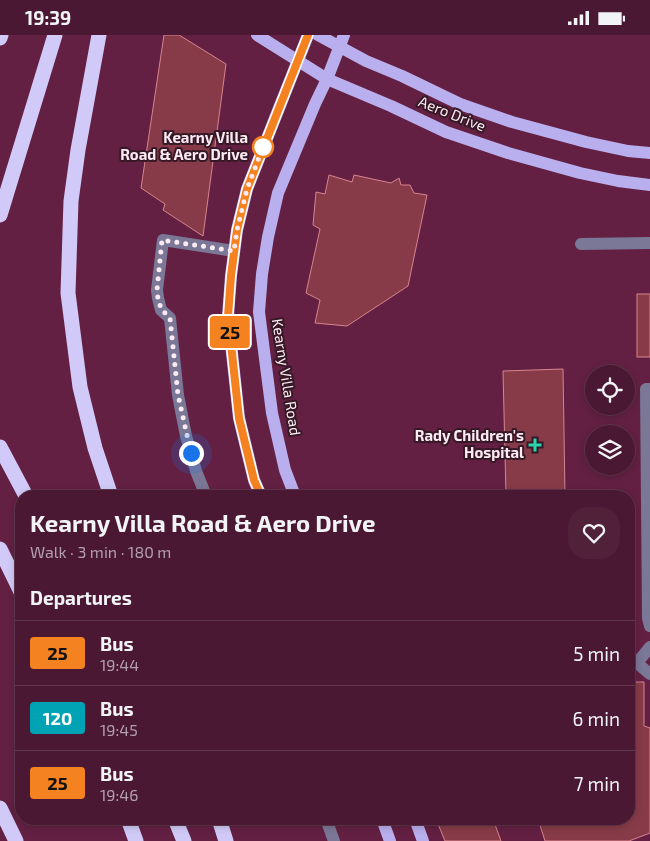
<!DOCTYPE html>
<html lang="en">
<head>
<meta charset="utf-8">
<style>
	body { margin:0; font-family:"Exo 2",sans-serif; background:#51213a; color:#f1f3f6; height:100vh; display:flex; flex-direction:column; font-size:19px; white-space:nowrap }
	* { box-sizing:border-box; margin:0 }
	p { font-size:16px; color:#b2a0ac }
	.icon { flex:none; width:28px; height:28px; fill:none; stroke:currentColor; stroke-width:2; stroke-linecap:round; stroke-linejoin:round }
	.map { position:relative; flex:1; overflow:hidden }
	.sheet { position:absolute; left:15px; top:455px; width:620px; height:335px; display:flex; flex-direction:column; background:#4a1832; border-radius:20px; box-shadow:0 2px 8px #0003,0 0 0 1px #61374d }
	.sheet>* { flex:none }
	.badge { padding:0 10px; border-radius:4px; font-size:18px; line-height:32px }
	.fabs { position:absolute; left:585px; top:330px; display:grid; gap:10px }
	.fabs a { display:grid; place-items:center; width:50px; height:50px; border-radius:50%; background:#4a1832; box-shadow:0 2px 8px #0003,0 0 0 1px #61374d; font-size:25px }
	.you { position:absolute; width:25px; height:25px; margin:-12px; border:4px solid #fff; border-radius:50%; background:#1a73e8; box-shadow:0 0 0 8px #1a73e833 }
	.map>.badge { position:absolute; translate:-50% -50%; box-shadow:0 0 0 2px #fff }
	h2 { padding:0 15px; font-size:19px; line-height:45px }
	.round { display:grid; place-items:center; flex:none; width:52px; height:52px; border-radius:20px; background:#51213a }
	.overview { display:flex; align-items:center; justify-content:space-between; height:85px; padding:0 15px }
	h1 { font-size:24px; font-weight:700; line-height:38px }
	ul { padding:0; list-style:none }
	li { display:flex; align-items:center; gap:15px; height:65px; padding:0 15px; border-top:1px solid #61374d }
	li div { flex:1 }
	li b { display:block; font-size:19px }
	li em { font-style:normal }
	li .badge { min-width:55px; font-weight:700; text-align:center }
	.status { display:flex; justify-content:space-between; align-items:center; height:35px; padding:0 25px; background:#4a1832; direction:ltr }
	.status svg { height:14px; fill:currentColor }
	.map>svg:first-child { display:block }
</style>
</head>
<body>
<div class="status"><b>19:39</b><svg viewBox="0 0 49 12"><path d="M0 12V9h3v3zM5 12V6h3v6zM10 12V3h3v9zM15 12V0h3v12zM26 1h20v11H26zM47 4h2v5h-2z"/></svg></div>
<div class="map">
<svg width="650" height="806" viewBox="0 0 650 806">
	<rect width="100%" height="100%" fill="#632043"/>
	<g fill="#873b48" stroke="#d8848f">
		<polygon points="164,0 179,0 226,29 203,201 163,175 165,169 141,153"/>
		<polygon points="329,140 352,147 354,140 391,148 399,143 401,150 410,150 414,158 427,160 408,251 347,291 315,288 320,265 306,258 320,194 313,190 316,157 325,159"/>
		<rect x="637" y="259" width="13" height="63"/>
		<polygon points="563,334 565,461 506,461 503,336"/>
		<polygon points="629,647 644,647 644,691 650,693 650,798 629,806 545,806 538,784 629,784"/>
		<polygon points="436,784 493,784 501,806 445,806"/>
	</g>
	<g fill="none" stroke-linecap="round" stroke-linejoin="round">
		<g stroke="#7b7796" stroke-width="12">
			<polyline points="581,209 650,208"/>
			<polyline points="650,354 646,354 648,583 650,591"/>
			<polyline points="206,461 196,436 186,401 178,360 170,283 161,275 158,263 157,255 163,205 234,216"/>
			<polyline points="650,612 637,628 650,639"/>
			<polyline points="326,784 334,806"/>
		</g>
		<g stroke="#b9afee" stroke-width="12">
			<polyline points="257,0 327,44 391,71 446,97 508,118 580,138 618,146 650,150"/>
			<polyline points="318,0 366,26 402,41 460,69 512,87 586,107 628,116 650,118"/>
			<polyline points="261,461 254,445 239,383 228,281 231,241 237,195 247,154 308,0"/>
			<polyline points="295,461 285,435 272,378 259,277 262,239 268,202 278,158 315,69 327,44 344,0"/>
			<polyline points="382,784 390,806"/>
			<polyline points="415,784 423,806"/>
		</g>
		<g stroke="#d1caf8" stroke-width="15">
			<polyline points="99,0 78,115 71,166 68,258 80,352 95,413 111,461"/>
			<polyline points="0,3 1,0"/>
			<polyline points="0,180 55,0"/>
			<polyline points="0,412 26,461"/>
			<polyline points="0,514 21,557"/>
			<polyline points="0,773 16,806"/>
			<polyline points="128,784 136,806"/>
			<polyline points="175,784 184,806"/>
			<polyline points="219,784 226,806"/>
		</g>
	</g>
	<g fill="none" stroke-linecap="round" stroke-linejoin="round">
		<g stroke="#fff" stroke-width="11">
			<polyline id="line" points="261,461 254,445 239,383 228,281 231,241 237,195 247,154 308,0"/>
		</g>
		<use href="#line" stroke="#f58220" stroke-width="8"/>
		<path stroke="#fcebf2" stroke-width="5" stroke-dasharray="0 9" d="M191 418 178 360 170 283C160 274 158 268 157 255L162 205 234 216 237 195 247 154 263 112"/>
	</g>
	<circle fill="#fff" stroke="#f58220" stroke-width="2.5" cx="263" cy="112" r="10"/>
	<path fill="#2bd5ac" stroke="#361826" stroke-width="2" d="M532.5 402.5h5v5h5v5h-5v5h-5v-5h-5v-5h5z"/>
	<g text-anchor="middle" stroke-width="4" stroke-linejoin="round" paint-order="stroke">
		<g font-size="15" fill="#fcebf2" stroke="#361826">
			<text transform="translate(452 79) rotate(22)" y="5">Aero Drive</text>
			<text transform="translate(286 342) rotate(81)" y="5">Kearny Villa Road</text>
		</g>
		<g font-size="15" font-weight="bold" fill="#fcebf2" stroke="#361826" text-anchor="end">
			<text x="248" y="108">Kearny Villa<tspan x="248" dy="17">Road &amp; Aero Drive</tspan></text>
		</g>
		<g font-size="15" font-weight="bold" fill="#fcebf2" stroke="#361826" text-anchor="end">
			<text x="524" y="406">Rady Children's<tspan x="524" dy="17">Hospital</tspan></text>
		</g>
	</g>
</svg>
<div class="fabs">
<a><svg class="icon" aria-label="locate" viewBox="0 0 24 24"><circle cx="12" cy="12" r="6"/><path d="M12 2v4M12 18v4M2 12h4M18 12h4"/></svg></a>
<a><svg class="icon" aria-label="layers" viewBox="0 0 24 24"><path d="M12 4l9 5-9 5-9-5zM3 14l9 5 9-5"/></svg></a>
</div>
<div class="you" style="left:191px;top:418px"></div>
<b class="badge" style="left:230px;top:297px;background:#f58220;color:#111">25</b>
<section class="sheet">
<div class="overview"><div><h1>Kearny Villa Road &amp; Aero Drive</h1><p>Walk · 3 min · 180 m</p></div><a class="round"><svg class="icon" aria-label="heart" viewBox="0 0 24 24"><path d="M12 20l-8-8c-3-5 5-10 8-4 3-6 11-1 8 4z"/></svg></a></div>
<h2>Departures</h2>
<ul>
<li><span class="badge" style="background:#f58220;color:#111">25</span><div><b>Bus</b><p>19:44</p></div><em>5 min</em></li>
<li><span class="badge" style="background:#00a3b4;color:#fff">120</span><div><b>Bus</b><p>19:45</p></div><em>6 min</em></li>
<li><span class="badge" style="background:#f58220;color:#111">25</span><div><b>Bus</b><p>19:46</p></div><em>7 min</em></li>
</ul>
</section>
</div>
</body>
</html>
